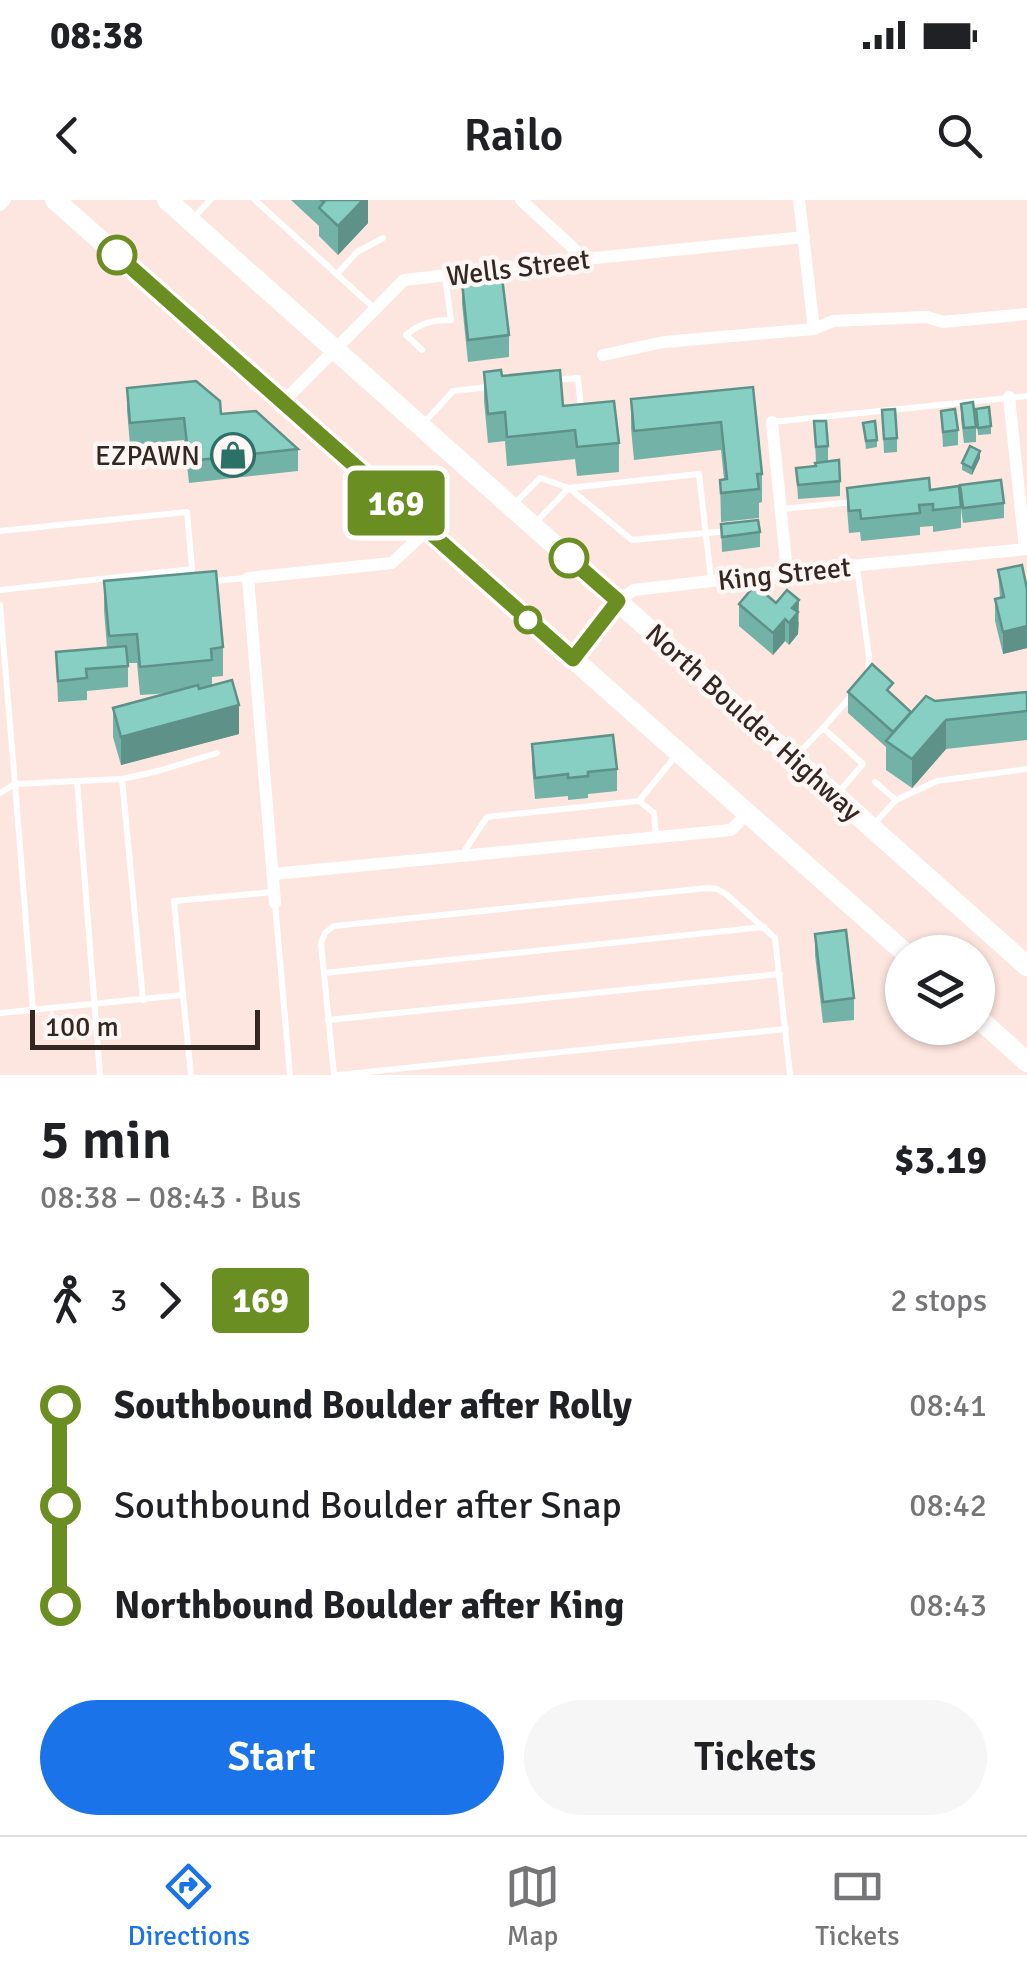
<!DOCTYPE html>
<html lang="en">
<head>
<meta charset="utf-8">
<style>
	body { margin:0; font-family:Signika,sans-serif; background:#f6f6f6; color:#202124; height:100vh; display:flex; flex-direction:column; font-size:38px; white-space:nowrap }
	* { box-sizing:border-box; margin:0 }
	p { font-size:32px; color:#757577 }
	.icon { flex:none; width:55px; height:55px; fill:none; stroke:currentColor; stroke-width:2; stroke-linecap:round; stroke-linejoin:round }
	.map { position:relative; height:875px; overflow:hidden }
	.panel { display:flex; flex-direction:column; background:#fff; flex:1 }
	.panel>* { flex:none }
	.badge { padding:0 20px; border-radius:8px; font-size:35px; line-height:65px }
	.buttons { position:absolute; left:885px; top:735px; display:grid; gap:20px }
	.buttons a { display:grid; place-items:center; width:110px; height:110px; border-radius:50%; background:#fff; box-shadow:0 2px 8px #0004; font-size:50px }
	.scale { position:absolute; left:30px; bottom:25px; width:230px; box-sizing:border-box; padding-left:10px; border:5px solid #342722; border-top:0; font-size:28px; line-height:35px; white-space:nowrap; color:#342722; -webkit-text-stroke:8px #fff7f5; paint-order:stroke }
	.map>.badge { position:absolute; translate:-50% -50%; box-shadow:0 0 0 5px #fff }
	.legs { display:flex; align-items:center; gap:15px; height:110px; padding:0 40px; font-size:32px }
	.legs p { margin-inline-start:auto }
	.headline { display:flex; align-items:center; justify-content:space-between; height:170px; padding:0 40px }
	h1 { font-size:55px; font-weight:600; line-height:75px }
	.primary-button { display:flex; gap:20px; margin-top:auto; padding:20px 40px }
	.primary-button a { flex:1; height:115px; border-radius:60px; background:#1a73e8; color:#fff; font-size:40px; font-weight:600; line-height:115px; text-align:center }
	.primary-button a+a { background:#f6f6f6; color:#202124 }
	ul { padding:0 40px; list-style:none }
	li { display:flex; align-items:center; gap:35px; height:100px; font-size:38px }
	li i { display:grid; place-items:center; width:15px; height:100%; margin:0 12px; background:currentColor }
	li i::after { content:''; width:25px; height:25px; margin:-12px; border:8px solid; border-radius:50%; background:#fff }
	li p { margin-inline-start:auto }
	li:first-child i { background:linear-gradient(#0000 50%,currentColor 0) }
	li:last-child i { background:linear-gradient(currentColor 50%,#0000 0) }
	.status { display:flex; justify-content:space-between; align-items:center; height:70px; padding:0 50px; background:#fff; direction:ltr }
	.status svg { height:28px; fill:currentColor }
	header { display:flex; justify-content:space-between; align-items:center; height:130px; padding:0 40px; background:#fff; font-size:45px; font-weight:600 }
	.menu { display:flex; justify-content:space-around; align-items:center; height:140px; border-top:2px solid #e0e0e0; background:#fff; font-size:28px; color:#757577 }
	.menu a { display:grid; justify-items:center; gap:5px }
	.menu .on { color:#1a73e8 }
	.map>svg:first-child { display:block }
</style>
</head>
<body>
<div class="status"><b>08:38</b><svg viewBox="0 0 49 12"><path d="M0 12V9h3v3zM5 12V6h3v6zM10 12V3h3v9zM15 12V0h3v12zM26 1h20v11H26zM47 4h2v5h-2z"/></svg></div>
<header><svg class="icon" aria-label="back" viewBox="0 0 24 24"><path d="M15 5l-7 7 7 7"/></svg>Railo<svg class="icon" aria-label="search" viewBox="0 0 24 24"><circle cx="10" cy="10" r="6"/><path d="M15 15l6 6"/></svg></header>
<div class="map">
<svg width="1027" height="875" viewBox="0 0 1027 875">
	<rect width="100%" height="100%" fill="#fde6df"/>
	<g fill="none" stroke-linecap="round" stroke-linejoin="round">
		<g stroke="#fff" stroke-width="6">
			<polyline points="255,0 375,109"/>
			<polyline points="192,20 210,0"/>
			<polyline points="337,74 357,52 383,38"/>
			<path d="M422 150 406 135C420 123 432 120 451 120L445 76"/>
			<polyline points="557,180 578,178 581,209"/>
			<polyline points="772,222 1027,196"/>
			<polyline points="422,225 453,191 489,187"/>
			<polyline points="516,302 540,278 569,288 632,340 728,331"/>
			<polyline points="782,309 854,302"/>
			<polyline points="537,321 569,288 699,274 711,379"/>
			<polyline points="0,331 187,312 192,369 0,390"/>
			<polyline points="857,367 869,457 868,473"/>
			<polyline points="209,379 213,381 246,378"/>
			<polyline points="0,405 15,584 0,593"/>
			<polyline points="823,528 852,495"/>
			<polyline points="796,556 823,528 863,564 837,594"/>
			<polyline points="896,600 937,581 1027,569"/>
			<polyline points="639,601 654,613 656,638"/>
			<polyline points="872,626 896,600 875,582"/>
			<polyline points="463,653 487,617 639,601 678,553"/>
			<polyline points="275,703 290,875"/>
			<polyline points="324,773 764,727"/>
			<polyline points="183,795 174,701 274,692"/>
			<polyline points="143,800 122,579 158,571 217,553"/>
			<polyline points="33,811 15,584 77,581"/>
			<polyline points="0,813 183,795 191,875"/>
			<polyline points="328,820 780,774"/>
			<polyline points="100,875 77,581 122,579"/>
			<polyline points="334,875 321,743 325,733 334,726 708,688 717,689 726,694 775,738 790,875"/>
			<polyline points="338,875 786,829"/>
		</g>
		<g stroke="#fff" stroke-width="12">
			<polyline points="521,0 585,59"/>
			<polyline points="799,0 814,129"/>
			<polyline points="0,5 5,0"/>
			<polyline points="603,155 664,142 814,129 833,121 927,117 943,122 1027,114"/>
			<polyline points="1009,197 1025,349"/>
			<polyline points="283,202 404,80 585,59 804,37"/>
			<polyline points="772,222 787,372"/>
			<polyline points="573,459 617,401 634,390 787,372 1027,349"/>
			<polyline points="273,674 731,630 747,614"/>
			<polyline points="275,703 248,378 392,363 426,331"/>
		</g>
		<g stroke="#fff" stroke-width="20">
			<polyline points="55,0 904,752"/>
			<polyline points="167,0 1027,766"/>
			<polyline points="978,818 1027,862"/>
		</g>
	</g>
	<g fill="#73b2a7">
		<polygon points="291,0 368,0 368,23 338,55 319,36 319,26"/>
		<polygon points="462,82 509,135 509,157 468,162 462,104"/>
		<polygon points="484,172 502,176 563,206 619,243 619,272 577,276 575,259 507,266 505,241 488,243 484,201"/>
		<polygon points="753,187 762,274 762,302 759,303 759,318 721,322 720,280 724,279 721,250 634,260 631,228 631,199"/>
		<polygon points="127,188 221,214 298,249 298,271 189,283 184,240 130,245 127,210"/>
		<polygon points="961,204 976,227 976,242 964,243 961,219"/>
		<polygon points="976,209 991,226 991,234 978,235"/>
		<polygon points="882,210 897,238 897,252 884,253"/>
		<polygon points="941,211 958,230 958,245 943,247"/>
		<polygon points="814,221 828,246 828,261 816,262"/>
		<polygon points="863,223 877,240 877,247 866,249"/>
		<polygon points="980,258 972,275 962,270 962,263"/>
		<polygon points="796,268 840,281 840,296 798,299"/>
		<polygon points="960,285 1004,303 1004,318 963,323 961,308 961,328 933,332 933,326 920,327 920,335 861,341 860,332 849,333 847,309 847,288 930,290 960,299"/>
		<polygon points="721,324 760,332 760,347 722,352"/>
		<polygon points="998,370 1027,389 1027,448 1003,454 995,421 995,399 1000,398"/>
		<polygon points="104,381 223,447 223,476 212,477 212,485 239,534 121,565 113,537 113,508 171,493 140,495 137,463 128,463 128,487 87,491 87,500 58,502 56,452 107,448 104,410"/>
		<polygon points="739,404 799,422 798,434 789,445 785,441 773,455 739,426"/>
		<polygon points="848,492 893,496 911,512 935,501 1027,492 1027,540 946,549 912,588 886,570 886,547 848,513"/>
		<polygon points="532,544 617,569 617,591 588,594 588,598 568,600 568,596 535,599 532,566"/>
		<polygon points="815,734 854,798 854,820 823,823 815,755"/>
	</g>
	<g fill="#5e9188">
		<polygon points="363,0 368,0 368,23 338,55 338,26"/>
		<polygon points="980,251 980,258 972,275 972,268"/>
		<polygon points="799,400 798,434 789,445 789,423 792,408"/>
		<polygon points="785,419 785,441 773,455 773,433"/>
		<polygon points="1027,426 1027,448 1003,454 1003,432"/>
		<polygon points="239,505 239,534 121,565 121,537"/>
		<polygon points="946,520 946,549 912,588 912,559"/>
	</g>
	<g fill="#86cfc2" stroke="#5e9188" stroke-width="2.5">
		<polygon points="321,0 363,0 338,26 319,8 324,2"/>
		<polygon points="502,77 509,135 468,140 462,82"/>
		<polygon points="501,170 502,176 560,170 563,206 614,201 619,243 577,247 575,230 507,237 505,212 488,214 484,172"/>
		<polygon points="196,181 220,201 221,214 256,211 298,249 189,261 184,218 130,223 127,188"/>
		<polygon points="753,187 762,274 757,274 759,289 721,293 720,280 727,279 721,222 634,231 631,199"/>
		<polygon points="973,202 976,227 964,228 961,204"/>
		<polygon points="989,207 991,226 978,228 976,209"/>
		<polygon points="895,209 897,238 884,239 882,210"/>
		<polygon points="955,209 958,230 943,232 941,211"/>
		<polygon points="814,221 826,221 828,246 816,247"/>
		<polygon points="875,221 877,240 866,241 863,223"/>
		<polygon points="970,246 980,251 972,268 962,263"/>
		<polygon points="839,260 840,281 798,285 796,268 816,266 815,263"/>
		<polygon points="929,278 930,290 959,286 961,307 933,310 933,304 919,305 920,313 861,319 860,310 849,311 847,288"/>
		<polygon points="1001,280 1004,303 963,308 960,285"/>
		<polygon points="758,320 760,332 722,337 721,324"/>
		<polygon points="1022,365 1027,389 1027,426 1003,432 995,399 1004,397 998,370"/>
		<polygon points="216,371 223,447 211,449 212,460 140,467 137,434 109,436 104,381"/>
		<polygon points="755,385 776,403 787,390 799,400 792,408 798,412 789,423 785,419 773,433 739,404"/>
		<polygon points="126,446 128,466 86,469 87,478 58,481 56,452"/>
		<polygon points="872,464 893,483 887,490 911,512 893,532 848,492"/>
		<polygon points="232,480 239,505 121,537 113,508 198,485 199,489"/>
		<polygon points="1027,492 1027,511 946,520 912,559 886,541 926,496 935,501"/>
		<polygon points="613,535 617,569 588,572 588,576 568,578 568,574 535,578 532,544"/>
		<polygon points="846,730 854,798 823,802 815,734"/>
	</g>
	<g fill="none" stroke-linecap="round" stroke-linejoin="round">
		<g stroke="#fff" stroke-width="22">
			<polyline id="line-1" points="117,55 573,459 618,401 569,358"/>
		</g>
		<use href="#line-1" stroke="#6b8e23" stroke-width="15"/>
	</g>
	<defs>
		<g id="shop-ring" transform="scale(2.25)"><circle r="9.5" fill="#fff7f5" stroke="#2b7167" stroke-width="1.5"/><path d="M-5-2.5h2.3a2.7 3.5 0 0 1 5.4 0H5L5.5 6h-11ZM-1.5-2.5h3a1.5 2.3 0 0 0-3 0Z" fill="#2b7167"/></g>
	</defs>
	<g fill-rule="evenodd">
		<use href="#shop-ring" x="233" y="255"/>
	</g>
	<g fill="#fff" stroke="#6b8e23" stroke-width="5">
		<circle cx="117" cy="55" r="18"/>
		<circle cx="569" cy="358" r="18"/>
		<circle cx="528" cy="420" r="12"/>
	</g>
	<g text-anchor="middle" stroke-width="9" stroke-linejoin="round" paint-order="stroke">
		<g font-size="28" fill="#342722" stroke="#fff7f5">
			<text transform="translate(518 67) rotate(-7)" y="10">Wells Street</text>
			<text transform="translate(784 373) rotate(-6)" y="10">King Street</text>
			<text transform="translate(754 522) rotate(42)" y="10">North Boulder Highway</text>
		</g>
		<g font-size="28" fill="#342722" stroke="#fff7f5" text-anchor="end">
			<text x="200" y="265">EZPAWN</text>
		</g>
	</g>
</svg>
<div class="buttons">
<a><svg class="icon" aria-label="layers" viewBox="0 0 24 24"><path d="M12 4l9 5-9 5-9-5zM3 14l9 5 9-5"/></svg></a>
</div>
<div class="scale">100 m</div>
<b class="badge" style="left:396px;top:303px;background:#6b8e23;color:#fff">169</b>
</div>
<section class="panel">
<div class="headline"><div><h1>5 min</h1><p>08:38 – 08:43 · Bus</p></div><b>$3.19</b></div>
<div class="legs"><svg class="icon" aria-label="walk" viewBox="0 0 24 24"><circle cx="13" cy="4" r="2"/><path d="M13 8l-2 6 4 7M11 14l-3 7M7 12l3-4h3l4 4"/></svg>3<svg class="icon" aria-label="forward" viewBox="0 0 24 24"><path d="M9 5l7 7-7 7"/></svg><b class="badge" style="background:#6b8e23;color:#fff">169</b><p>2 stops</p></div>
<ul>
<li><i style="color:#6b8e23"></i><b>Southbound Boulder after Rolly</b><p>08:41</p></li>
<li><i style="color:#6b8e23"></i><span>Southbound Boulder after Snap</span><p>08:42</p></li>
<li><i style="color:#6b8e23"></i><b>Northbound Boulder after King</b><p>08:43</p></li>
</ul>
<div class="primary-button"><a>Start</a><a>Tickets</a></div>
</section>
<nav class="menu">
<a class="on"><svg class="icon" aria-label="directions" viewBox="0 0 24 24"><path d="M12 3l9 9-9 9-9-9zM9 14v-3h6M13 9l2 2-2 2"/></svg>Directions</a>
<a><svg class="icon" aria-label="map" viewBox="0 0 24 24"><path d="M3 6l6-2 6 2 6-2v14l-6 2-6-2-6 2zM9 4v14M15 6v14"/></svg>Map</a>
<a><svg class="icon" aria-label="tickets" viewBox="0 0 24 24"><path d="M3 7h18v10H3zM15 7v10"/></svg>Tickets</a>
</nav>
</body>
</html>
